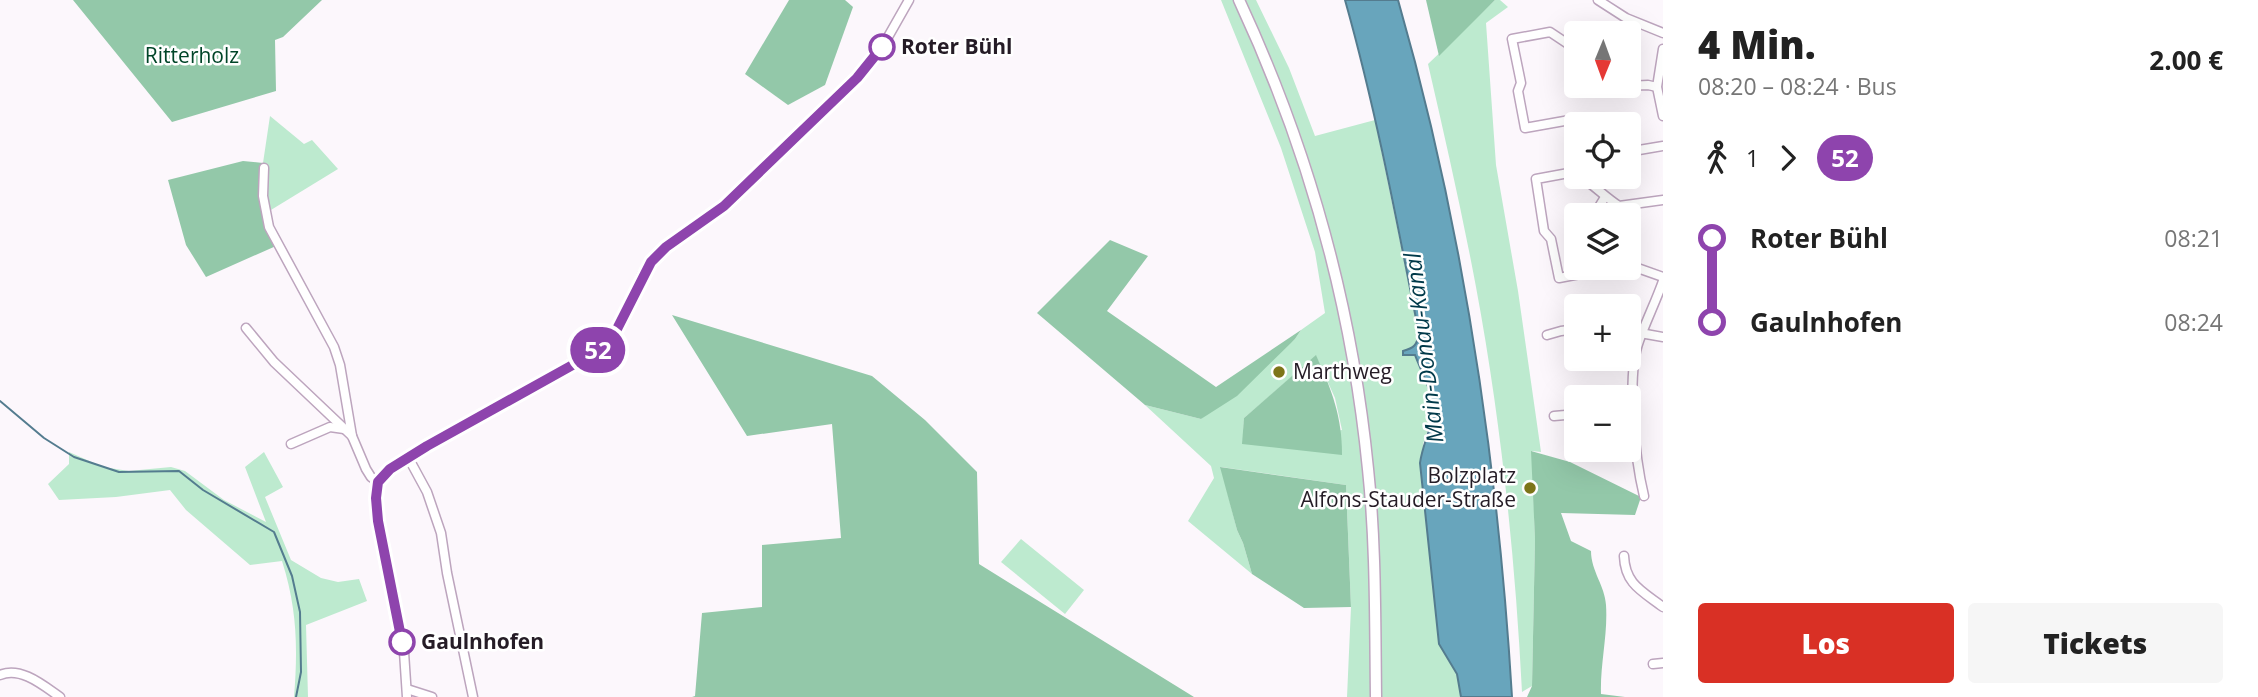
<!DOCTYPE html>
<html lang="de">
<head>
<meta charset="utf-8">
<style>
	body { margin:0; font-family:"Open Sans",sans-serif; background:#f6f6f6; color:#222; height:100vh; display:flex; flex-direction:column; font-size:26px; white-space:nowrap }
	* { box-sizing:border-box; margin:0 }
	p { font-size:23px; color:#767676 }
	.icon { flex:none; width:38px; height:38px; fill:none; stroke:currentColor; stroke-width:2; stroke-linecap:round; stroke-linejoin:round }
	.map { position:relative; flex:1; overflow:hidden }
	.side { display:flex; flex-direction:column; background:#fff; width:595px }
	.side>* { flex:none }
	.badge { padding:0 14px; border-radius:23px; font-size:24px; line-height:46px }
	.needle { width:46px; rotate:181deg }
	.buttons { position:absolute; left:1564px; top:21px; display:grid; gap:14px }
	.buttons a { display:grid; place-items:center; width:77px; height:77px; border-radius:7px; background:#fff; box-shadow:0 7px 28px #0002; font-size:35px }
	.map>.badge { position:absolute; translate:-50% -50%; box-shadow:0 0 0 4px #fff }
	.legs { display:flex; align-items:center; gap:10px; height:77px; padding:0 35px; font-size:23px }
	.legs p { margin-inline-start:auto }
	.head { display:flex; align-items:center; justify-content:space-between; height:119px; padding:0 35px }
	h1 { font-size:38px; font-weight:800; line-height:52px }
	.action { display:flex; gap:14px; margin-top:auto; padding:14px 35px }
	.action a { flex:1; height:80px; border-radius:7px; background:#d93025; color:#fff; font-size:28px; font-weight:800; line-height:80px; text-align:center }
	.action a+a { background:#f6f6f6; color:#222 }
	ul { padding:0 35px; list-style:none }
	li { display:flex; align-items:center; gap:24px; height:84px; font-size:26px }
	li i { display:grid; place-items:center; width:10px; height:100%; margin:0 9px; background:currentColor }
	li i::after { content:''; width:18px; height:18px; margin:-9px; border:5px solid; border-radius:50%; background:#fff }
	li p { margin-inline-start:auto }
	li:first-child i { background:linear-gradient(#0000 50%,currentColor 0) }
	li:last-child i { background:linear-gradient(currentColor 50%,#0000 0) }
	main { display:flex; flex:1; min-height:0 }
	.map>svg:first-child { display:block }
</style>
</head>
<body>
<main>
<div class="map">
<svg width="1663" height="697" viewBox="0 0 1663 697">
	<rect width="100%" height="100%" fill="#fcf7fc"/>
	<g fill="#bdeacf" fill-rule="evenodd">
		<path d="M1221 0H1256L1289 68 1315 136 1375 120 1419 334C1417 345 1414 348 1403 351L1404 355 1415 354 1432 400V418L1423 444 1439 644 1457 674 1461 697H1347L1351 607 1346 485 1221 467 1237 530 1243 543 1252 574 1188 521 1214 478 1211 466 1145 405 1201 419 1295 339 1301 330 1325 313 1315 252 1281 148ZM1316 356 1335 398 1342 430 1243 444 1244 418Z"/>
		<path d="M1495 0H1500L1508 7 1486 23 1496 165 1518 291 1541 452 1532 451 1535 539 1532 686 1522 692C1515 556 1501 421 1476 287 1462 212 1445 138 1428 64Z"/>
		<polygon points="270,116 304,144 312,140 338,169 266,213 263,163"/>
		<path d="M69 452 103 467 129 471 171 467 185 471 224 500 266 522 245 467 264 452 283 487 265 497 291 560 321 578 338 582 359 579 367 601 306 625 308 697H294C298 648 297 608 282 561L250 565 186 510 170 490 116 497 59 500 48 484 69 464Z"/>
		<polygon points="1021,539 1084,590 1065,614 1001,562"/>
	</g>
	<g fill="#93c8a9">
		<polygon points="73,0 322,0 283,37 275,40 276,91 172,122"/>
		<polygon points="789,0 845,0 853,7 825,85 788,105 745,74"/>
		<polygon points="1426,0 1495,0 1439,56"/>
		<polygon points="243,161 263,163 266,213 276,246 206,277 186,245 168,180"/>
		<polygon points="1110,240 1148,256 1107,311 1216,387 1301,330 1295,339 1237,396 1201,419 1145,405 1037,313"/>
		<polygon points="672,315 872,376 925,420 977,472 979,564 1194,697 692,697 695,696 702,613 762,607 762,545 841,538 832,424 747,436"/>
		<path d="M1316 355C1332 391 1342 416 1342 455L1242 444 1244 418Z"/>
		<path d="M1531 451 1570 462 1641 497 1635 515 1561 513 1571 541 1591 551C1591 571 1605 586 1606 605 1608 635 1600 664 1601 694L1625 697H1527L1532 686 1535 539Z"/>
		<polygon points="1220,467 1346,485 1351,607 1304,608 1252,574 1243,543 1237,530"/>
	</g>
	<path fill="#68a5bc" stroke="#547c8f" stroke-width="2" d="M1345 0H1398C1463 226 1498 463 1512 697H1461L1457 674 1439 644 1420 463C1422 447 1429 434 1432 419 1437 398 1422 374 1415 355H1403V351C1414 348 1417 345 1419 334 1397 222 1376 110 1345 0Z"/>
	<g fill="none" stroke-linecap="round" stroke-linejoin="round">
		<polyline stroke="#547c8f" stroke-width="2" points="0,401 44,438 74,457 119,472 179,471 203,490 274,532 292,576 300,612 301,672 296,697"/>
		<g stroke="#bda5be" stroke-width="11">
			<g id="minor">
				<polyline points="1598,0 1626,18 1663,33"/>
				<polyline points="1663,49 1657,87 1663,116"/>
				<polyline points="1577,50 1550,32 1512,39 1521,83 1518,91 1525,128 1581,118 1593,124"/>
				<polyline points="1626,86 1648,85 1657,87"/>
				<polyline points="1629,148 1639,150 1663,146"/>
				<polyline points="264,168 263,196 269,227 334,347 340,365 352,436"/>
				<polyline points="1577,174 1574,172 1536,179 1544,231 1551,239 1559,278 1611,268"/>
				<path d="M1581 177C1595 186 1605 197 1619 206L1663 200"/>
				<polyline points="1594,215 1605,197"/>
				<polyline points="1629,265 1663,277"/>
				<polyline points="246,328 274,362 352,436 366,469 371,477 378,482"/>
				<polyline points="1629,331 1663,337"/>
				<polyline points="1547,335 1561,331 1577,329"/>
				<polyline points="1554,416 1577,414"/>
				<polyline points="291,444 330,427 344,429"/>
				<polyline points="408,457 427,492 441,533 447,573 473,697"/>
				<path d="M1644 496C1635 459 1626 376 1639 341 1646 321 1656 301 1663 281"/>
				<path d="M1624 556C1625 584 1642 591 1663 607"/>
				<polyline points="1653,664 1663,663"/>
				<path d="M0 675C21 666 44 686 60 697"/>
				<polyline points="407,689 432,697"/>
				<polyline points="407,697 404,652 378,521 376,498 378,482 391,469 441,437 587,357 606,343 616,331 625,315 642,275 651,262 666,247 724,206 857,78 884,44 909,0"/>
			</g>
		</g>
		<g stroke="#bda5be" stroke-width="13">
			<path id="major" d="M1239 0C1308 148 1352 307 1368 469 1376 545 1375 621 1376 697"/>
		</g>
		<use href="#minor" stroke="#fff" stroke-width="8"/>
		<use href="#major" stroke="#fff" stroke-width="10"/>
	</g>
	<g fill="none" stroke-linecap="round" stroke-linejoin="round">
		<g stroke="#fff" stroke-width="16">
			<polyline id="line-1" points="402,642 378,521 376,498 378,482 390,469 427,446 587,357 606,343 616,331 651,262 666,247 724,206 857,78 882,47"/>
		</g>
		<use href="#line-1" stroke="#8e44ad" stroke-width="10"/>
	</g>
	<g fill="#fff" stroke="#8e44ad" stroke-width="3.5">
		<circle cx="882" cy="47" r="12"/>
		<circle cx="402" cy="642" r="12"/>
	</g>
	<g fill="#7d7519" stroke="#fff" stroke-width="2.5">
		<circle cx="1279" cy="372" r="7"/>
		<circle cx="1530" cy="488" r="7"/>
	</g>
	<g text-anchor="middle" stroke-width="5" stroke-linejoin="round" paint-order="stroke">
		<g font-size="21" font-weight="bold" fill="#251c26" stroke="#fff" text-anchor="start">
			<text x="901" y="54">Roter Bühl</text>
			<text x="421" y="649">Gaulnhofen</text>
		</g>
		<g font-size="21" fill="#004528" stroke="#fff">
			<text x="192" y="63">Ritterholz</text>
		</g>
		<g font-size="21" fill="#251c26" stroke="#fff" text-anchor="start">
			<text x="1293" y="379">Marthweg</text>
			<text x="1516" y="483" text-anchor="end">Bolzplatz<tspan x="1516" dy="24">Alfons-Stauder-Straße</tspan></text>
		</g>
		<g font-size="23" font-style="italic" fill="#003949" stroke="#fff">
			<text transform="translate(1424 348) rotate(-97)" y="8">Main-Donau-Kanal</text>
		</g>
	</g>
</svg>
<div class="buttons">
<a><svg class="needle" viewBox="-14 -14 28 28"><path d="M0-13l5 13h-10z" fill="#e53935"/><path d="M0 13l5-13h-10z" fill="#767676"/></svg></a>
<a><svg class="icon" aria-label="locate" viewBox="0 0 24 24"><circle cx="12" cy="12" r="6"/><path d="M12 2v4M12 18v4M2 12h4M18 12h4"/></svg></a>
<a><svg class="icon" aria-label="layers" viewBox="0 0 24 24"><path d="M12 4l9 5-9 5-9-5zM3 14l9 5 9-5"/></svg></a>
<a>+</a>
<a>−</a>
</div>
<b class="badge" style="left:598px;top:350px;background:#8e44ad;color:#fff">52</b>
</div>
<section class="side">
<div class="head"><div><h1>4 Min.</h1><p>08:20 – 08:24 · Bus</p></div><b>2.00 €</b></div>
<div class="legs"><svg class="icon" aria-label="walk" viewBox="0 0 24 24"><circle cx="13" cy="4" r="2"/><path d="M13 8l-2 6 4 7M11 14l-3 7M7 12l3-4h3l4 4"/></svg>1<svg class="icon" aria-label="forward" viewBox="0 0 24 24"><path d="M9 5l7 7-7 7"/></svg><b class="badge" style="background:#8e44ad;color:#fff">52</b></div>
<ul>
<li><i style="color:#8e44ad"></i><b>Roter Bühl</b><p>08:21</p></li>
<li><i style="color:#8e44ad"></i><b>Gaulnhofen</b><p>08:24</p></li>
</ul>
<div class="action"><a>Los</a><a>Tickets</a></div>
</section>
</main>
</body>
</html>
